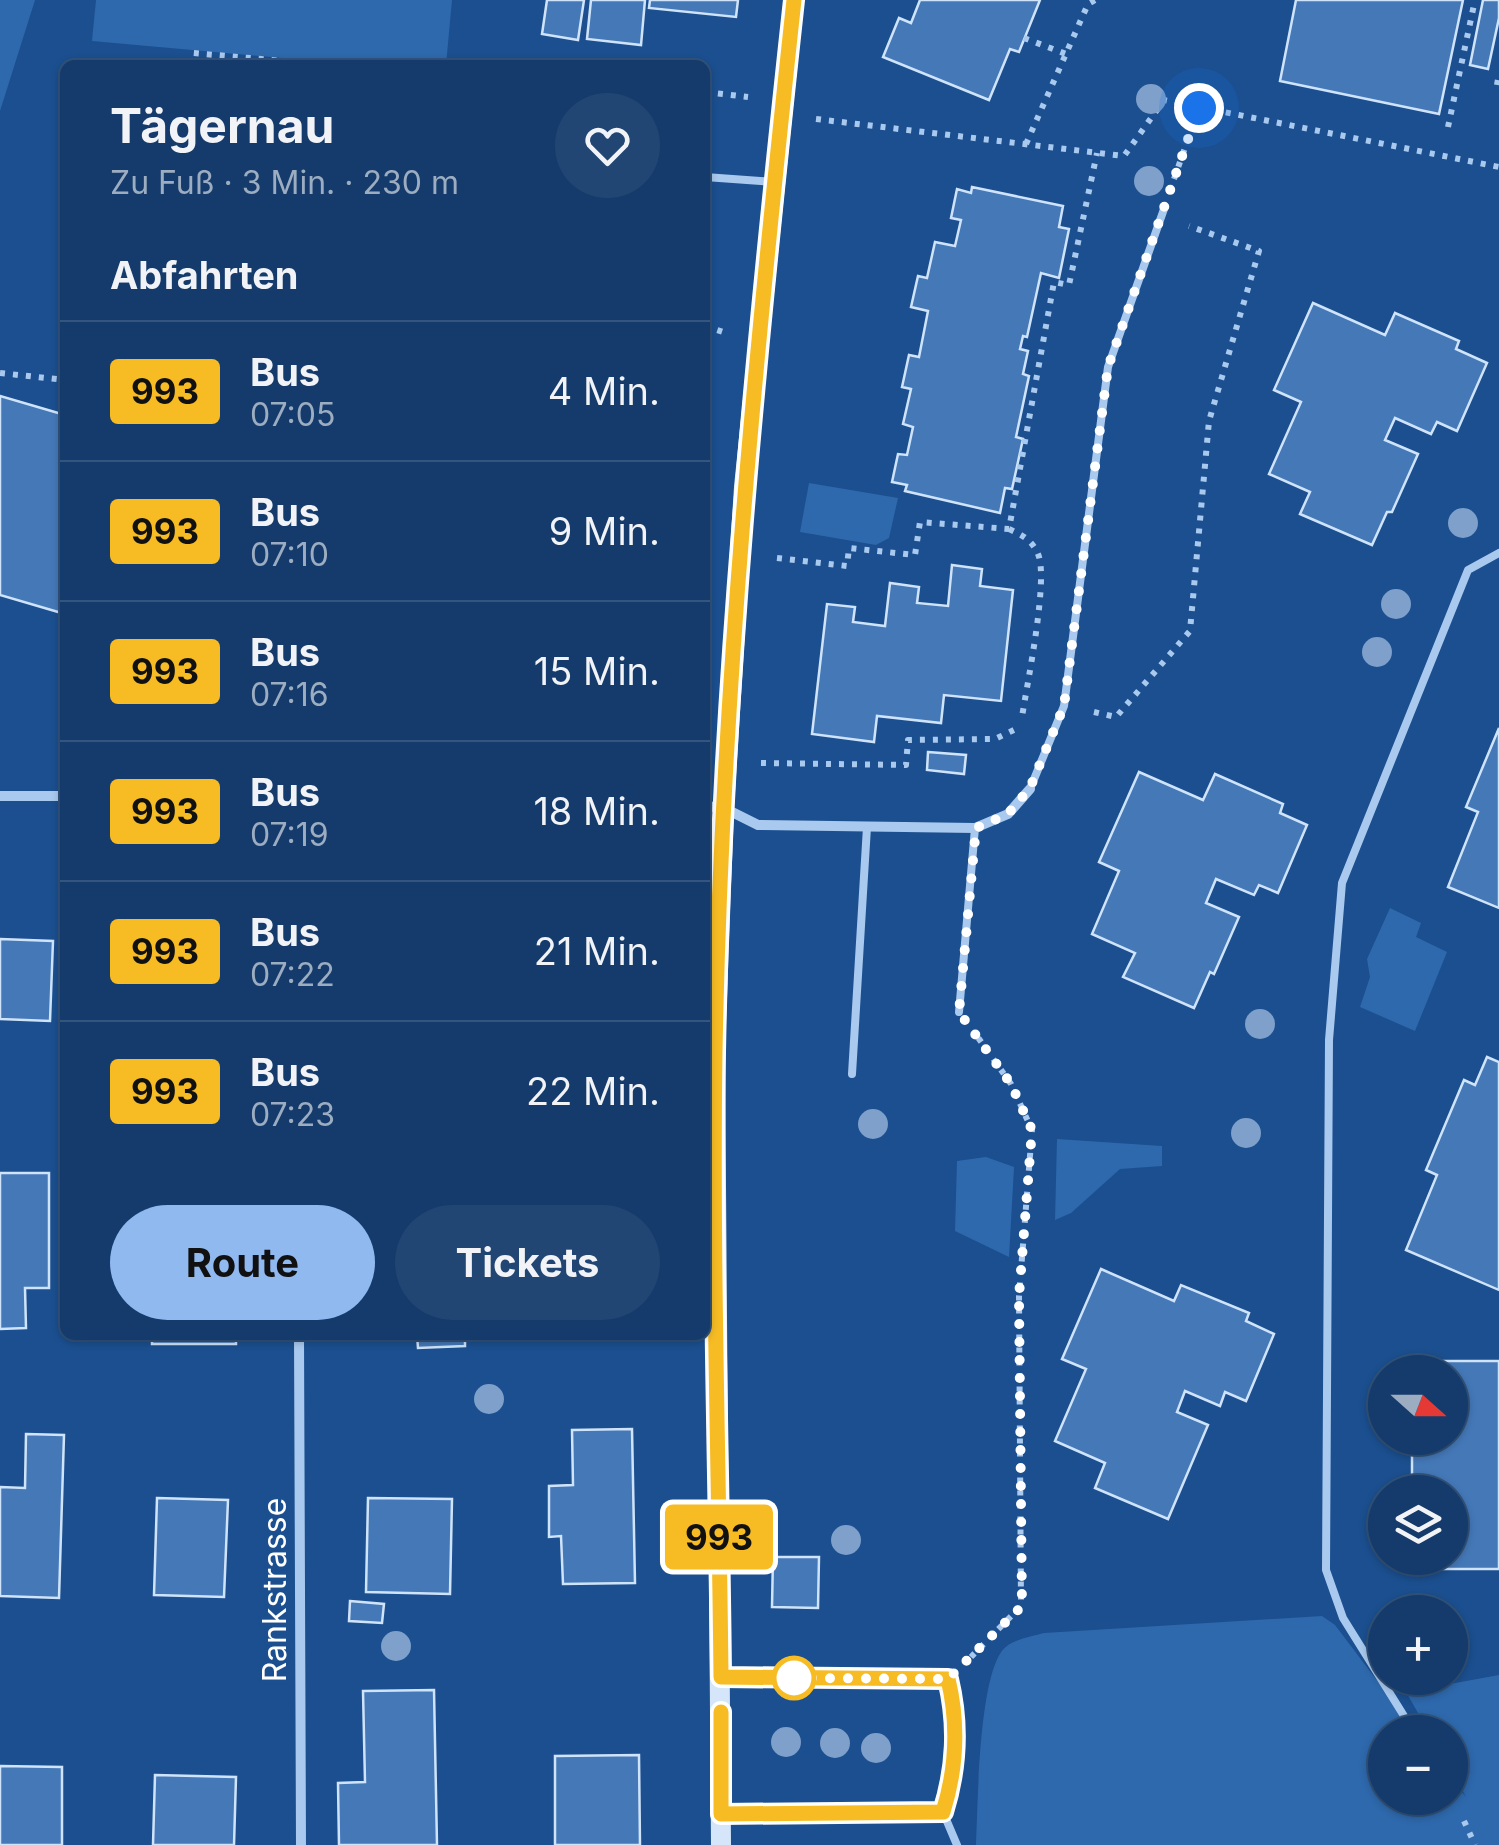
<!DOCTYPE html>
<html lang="de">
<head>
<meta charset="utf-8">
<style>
	body { margin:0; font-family:Inter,sans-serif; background:#214673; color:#f1f3f6; height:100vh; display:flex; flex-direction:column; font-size:38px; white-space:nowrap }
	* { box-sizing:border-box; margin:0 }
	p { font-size:32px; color:#9dadc1 }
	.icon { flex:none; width:55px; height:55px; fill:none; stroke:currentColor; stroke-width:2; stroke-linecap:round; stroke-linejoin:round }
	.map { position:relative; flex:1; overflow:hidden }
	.drawer { position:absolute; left:60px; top:60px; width:650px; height:1280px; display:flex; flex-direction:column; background:#143b6b; border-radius:15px; box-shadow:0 2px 8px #0004,0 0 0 2px #33557e }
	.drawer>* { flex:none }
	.badge { padding:0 20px; border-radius:8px; font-size:35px; line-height:65px }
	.needle { width:65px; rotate:111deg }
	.controls { position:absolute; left:1368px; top:1355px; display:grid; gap:20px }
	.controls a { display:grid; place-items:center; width:100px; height:100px; border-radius:50%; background:#143b6b; box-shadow:0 2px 8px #0004,0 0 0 2px #33557e; font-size:50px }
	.you { position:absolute; width:50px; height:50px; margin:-25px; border:8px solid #fff; border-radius:50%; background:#1a73e8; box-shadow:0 0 0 15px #1a73e833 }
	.map>.badge { position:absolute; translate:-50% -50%; box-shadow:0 0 0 5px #fff }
	h2 { padding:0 50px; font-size:38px; line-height:90px }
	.round { display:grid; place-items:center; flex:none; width:105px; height:105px; border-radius:52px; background:#214673 }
	.overview { display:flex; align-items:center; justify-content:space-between; height:170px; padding:0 50px }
	h1 { font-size:48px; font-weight:700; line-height:75px }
	.cta { display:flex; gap:20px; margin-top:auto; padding:20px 50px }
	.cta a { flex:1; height:115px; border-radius:60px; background:#90b9f0; color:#111; font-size:40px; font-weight:700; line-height:115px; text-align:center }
	.cta a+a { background:#214673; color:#f1f3f6 }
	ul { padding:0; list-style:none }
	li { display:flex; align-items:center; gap:30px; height:140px; padding:0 50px; border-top:2px solid #33557e }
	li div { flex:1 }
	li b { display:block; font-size:38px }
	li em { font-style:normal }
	li .badge { min-width:110px; font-weight:700; text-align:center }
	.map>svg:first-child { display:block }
</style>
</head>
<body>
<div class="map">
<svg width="1499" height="1845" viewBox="0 0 1499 1845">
	<rect width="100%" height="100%" fill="#1b4f8f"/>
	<g fill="#2e69ad">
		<polygon points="0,0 35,0 0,111"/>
		<polygon points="96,0 452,0 446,65 359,65 92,41"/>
		<polygon points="809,483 898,498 889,538 876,545 800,532"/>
		<polygon points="1390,908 1421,923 1416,937 1447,952 1415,1031 1360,1007 1370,977 1367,959"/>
		<polygon points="1057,1139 1162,1146 1162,1166 1120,1169 1071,1213 1055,1220"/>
		<polygon points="986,1157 1014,1167 1009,1257 955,1231 957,1161"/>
		<path d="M1322 1616 1335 1625 1416 1732H1385V1798H1450V1778L1466 1797 1450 1768V1732H1429L1406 1692 1499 1675V1845H976C978 1808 978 1666 1007 1646 1016 1639 1033 1636 1044 1633Z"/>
	</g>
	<g fill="#4478b7" stroke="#cfe3fa" stroke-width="2.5">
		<polygon points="547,0 584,0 578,40 542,34"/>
		<polygon points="591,0 645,0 641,45 587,39"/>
		<polygon points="650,0 738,0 736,17 649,8"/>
		<polygon points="920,0 1040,0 1019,52 1010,49 989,100 883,57 899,18 911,23"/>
		<polygon points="1296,0 1463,0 1439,114 1280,81"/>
		<polygon points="1483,0 1499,0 1499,18 1488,69 1470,65"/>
		<polygon points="972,187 1063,206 1059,227 1069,229 1059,278 1041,273 1027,337 1023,336 1020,349 1028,351 1023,374 1029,376 1016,437 1023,439 1012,489 1005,488 1000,513 905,491 907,485 892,482 898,454 907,455 913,427 903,424 911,389 902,387 909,355 919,357 928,311 911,307 918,276 927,278 935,242 955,246 961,220 951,218 957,189 971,193"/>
		<polygon points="1313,303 1385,335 1395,313 1459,341 1456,349 1487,363 1457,431 1437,422 1431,434 1395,418 1385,440 1418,454 1392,512 1387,512 1372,545 1300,514 1310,492 1269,474 1301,402 1274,390"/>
		<polygon points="0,396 65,415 65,614 0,595"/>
		<polygon points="952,565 982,569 980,586 1013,590 1001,701 944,695 941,723 877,716 874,742 812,734 827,604 855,607 853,622 885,626 890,583 919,587 917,603 948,606"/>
		<polygon points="1499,728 1499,908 1448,887 1478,812 1466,807"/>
		<polygon points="928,752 966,755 964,774 927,770"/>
		<polygon points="1139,772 1203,800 1215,774 1283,804 1280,813 1307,825 1278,893 1259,885 1254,895 1216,879 1206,903 1239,917 1214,974 1210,972 1194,1008 1123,977 1135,953 1092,934 1119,871 1099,862"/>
		<polygon points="0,939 53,941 50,1021 0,1019"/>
		<polygon points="1487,1057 1499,1062 1499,1290 1406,1250 1437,1175 1426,1170 1464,1080 1475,1085"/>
		<polygon points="0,1173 49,1173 49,1288 25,1288 26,1328 0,1329"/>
		<polygon points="1101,1269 1174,1301 1181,1285 1249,1313 1246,1321 1274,1334 1246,1401 1225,1392 1220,1406 1185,1391 1177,1412 1208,1425 1168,1519 1095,1488 1105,1463 1055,1441 1086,1369 1062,1359"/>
		<rect x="152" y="1335" width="84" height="9"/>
		<polygon points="417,1335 465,1335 465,1346 418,1348"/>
		<polygon points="1422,1361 1499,1361 1499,1569 1424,1569 1424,1558 1450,1558 1450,1492 1424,1492 1424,1487 1412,1487 1412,1438 1450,1438 1450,1372 1422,1372"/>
		<polygon points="632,1429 635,1583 563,1584 561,1536 549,1537 549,1486 573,1485 572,1430"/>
		<polygon points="26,1434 64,1435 59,1598 0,1596 0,1487 25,1488"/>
		<polygon points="157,1498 228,1500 224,1597 154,1595"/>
		<polygon points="368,1498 452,1499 450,1594 366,1592"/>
		<polygon points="773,1557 819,1557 818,1608 772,1607"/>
		<polygon points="350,1601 384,1604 382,1623 349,1621"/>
		<polygon points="434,1690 437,1845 339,1845 338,1783 365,1782 363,1691"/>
		<polygon points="639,1755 640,1845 555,1845 555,1756"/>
		<polygon points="0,1766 62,1767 62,1845 0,1845"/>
		<polygon points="155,1775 236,1777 234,1845 153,1845"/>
	</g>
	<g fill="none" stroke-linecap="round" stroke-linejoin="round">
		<g stroke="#a9c9ee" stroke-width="6" stroke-dasharray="5 8" stroke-linecap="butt">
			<polyline points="1024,38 1066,54"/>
			<polyline points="191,65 193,53 329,65"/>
			<polyline points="1497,85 1499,73"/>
			<polyline points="705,92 748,97"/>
			<polyline points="816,119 1124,156 1164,100 1499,167"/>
			<polyline points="1448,127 1475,0"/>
			<polyline points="1026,144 1088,4 1095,0"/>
			<polyline points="1174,179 1199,108"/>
			<polyline points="705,326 723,332"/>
			<polyline points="0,373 65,380"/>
			<path d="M1009 529C1022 535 1032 540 1038 554 1049 579 1027 684 1022 717"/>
			<polyline points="777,558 847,566 849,548 915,555 920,522 1009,529 1054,282 1069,285 1097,153"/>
			<polyline points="1094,712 1116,717 1190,631 1209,421 1259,251 1189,226"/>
			<polyline points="761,763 906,765 908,740 995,739 1018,728"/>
			<polyline points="971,1657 1021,1606 1019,1296 1032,1130 1011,1084 977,1036"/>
			<polyline points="1464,1821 1475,1845"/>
		</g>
		<g stroke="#a9c9ee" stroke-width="8">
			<polyline points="705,177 774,182"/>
			<polyline points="1030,789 1064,706 1108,367 1164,209"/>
			<polyline points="959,1012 975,828"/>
			<polyline points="852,1074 867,827"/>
			<polyline points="1414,1732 1343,1618 1326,1570 1329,1040 1342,883 1468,570 1499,553"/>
			<polyline points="1450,1791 1451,1792"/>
			<polyline points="943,1812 957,1845"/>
			<path d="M721 1814 943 1812C957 1767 959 1725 948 1679L721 1677"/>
		</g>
		<g stroke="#a9c9ee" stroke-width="10">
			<polyline points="0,796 65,796"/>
			<polyline points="705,806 724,808 758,825 975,828 1008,814 1030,789"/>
			<polyline points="299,1335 301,1845"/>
		</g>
		<polyline stroke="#d6e6fa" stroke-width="20" points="721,1845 715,1052 724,808 744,487 794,0"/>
	</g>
	<g fill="#7ea0ca">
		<circle cx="1151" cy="99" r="15"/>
		<circle cx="1149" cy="181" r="15"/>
		<circle cx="1463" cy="523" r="15"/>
		<circle cx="1396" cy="604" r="15"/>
		<circle cx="1377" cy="652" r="15"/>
		<circle cx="1260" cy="1024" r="15"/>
		<circle cx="873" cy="1124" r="15"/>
		<circle cx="1246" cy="1133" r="15"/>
		<circle cx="489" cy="1399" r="15"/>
		<circle cx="846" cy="1540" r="15"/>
		<circle cx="396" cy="1646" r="15"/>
		<circle cx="786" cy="1742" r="15"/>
		<circle cx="835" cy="1743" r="15"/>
		<circle cx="876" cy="1748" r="15"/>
	</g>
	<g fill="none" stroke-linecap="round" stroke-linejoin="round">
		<g stroke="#fff" stroke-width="22">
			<path id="line" d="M721 1712V1814L943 1812C957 1767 959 1725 948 1679L721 1677C719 1469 712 1260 715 1052 721 700 756 350 794 0"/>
		</g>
		<use href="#line" stroke="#f7bc24" stroke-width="15"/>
		<polyline stroke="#fff" stroke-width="10" stroke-dasharray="0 18" points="794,1678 948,1679 1022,1606 1019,1296 1032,1130 1011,1084 959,1012 976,828 1008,814 1030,788 1064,706 1108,367 1199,108"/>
	</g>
	<circle fill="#fff" stroke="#f7bc24" stroke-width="5" cx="794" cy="1678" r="20"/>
	<g text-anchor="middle" stroke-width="8" stroke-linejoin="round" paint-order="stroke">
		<g font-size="32" fill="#fff" stroke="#1b4f8f">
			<text transform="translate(275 1590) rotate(-90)" y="11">Rankstrasse</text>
		</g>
	</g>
</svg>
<div class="controls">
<a><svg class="needle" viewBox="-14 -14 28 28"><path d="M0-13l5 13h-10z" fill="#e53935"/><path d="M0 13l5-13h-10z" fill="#9dadc1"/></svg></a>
<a><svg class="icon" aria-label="layers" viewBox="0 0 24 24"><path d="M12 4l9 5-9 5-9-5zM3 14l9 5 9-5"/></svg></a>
<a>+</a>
<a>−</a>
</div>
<div class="you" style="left:1199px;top:108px"></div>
<b class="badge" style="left:719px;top:1537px;background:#f7bc24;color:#111">993</b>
<section class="drawer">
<div class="overview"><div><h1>Tägernau</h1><p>Zu Fuß · 3 Min. · 230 m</p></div><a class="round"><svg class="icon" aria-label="heart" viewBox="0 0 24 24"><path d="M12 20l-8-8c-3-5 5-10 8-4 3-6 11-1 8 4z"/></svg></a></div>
<h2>Abfahrten</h2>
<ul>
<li><span class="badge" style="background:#f7bc24;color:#111">993</span><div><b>Bus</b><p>07:05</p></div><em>4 Min.</em></li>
<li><span class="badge" style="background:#f7bc24;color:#111">993</span><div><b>Bus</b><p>07:10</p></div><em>9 Min.</em></li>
<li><span class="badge" style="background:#f7bc24;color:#111">993</span><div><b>Bus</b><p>07:16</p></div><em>15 Min.</em></li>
<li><span class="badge" style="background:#f7bc24;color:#111">993</span><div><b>Bus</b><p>07:19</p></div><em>18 Min.</em></li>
<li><span class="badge" style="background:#f7bc24;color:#111">993</span><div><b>Bus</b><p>07:22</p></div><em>21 Min.</em></li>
<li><span class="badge" style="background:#f7bc24;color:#111">993</span><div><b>Bus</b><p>07:23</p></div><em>22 Min.</em></li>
</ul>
<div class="cta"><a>Route</a><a>Tickets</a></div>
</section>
</div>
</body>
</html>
